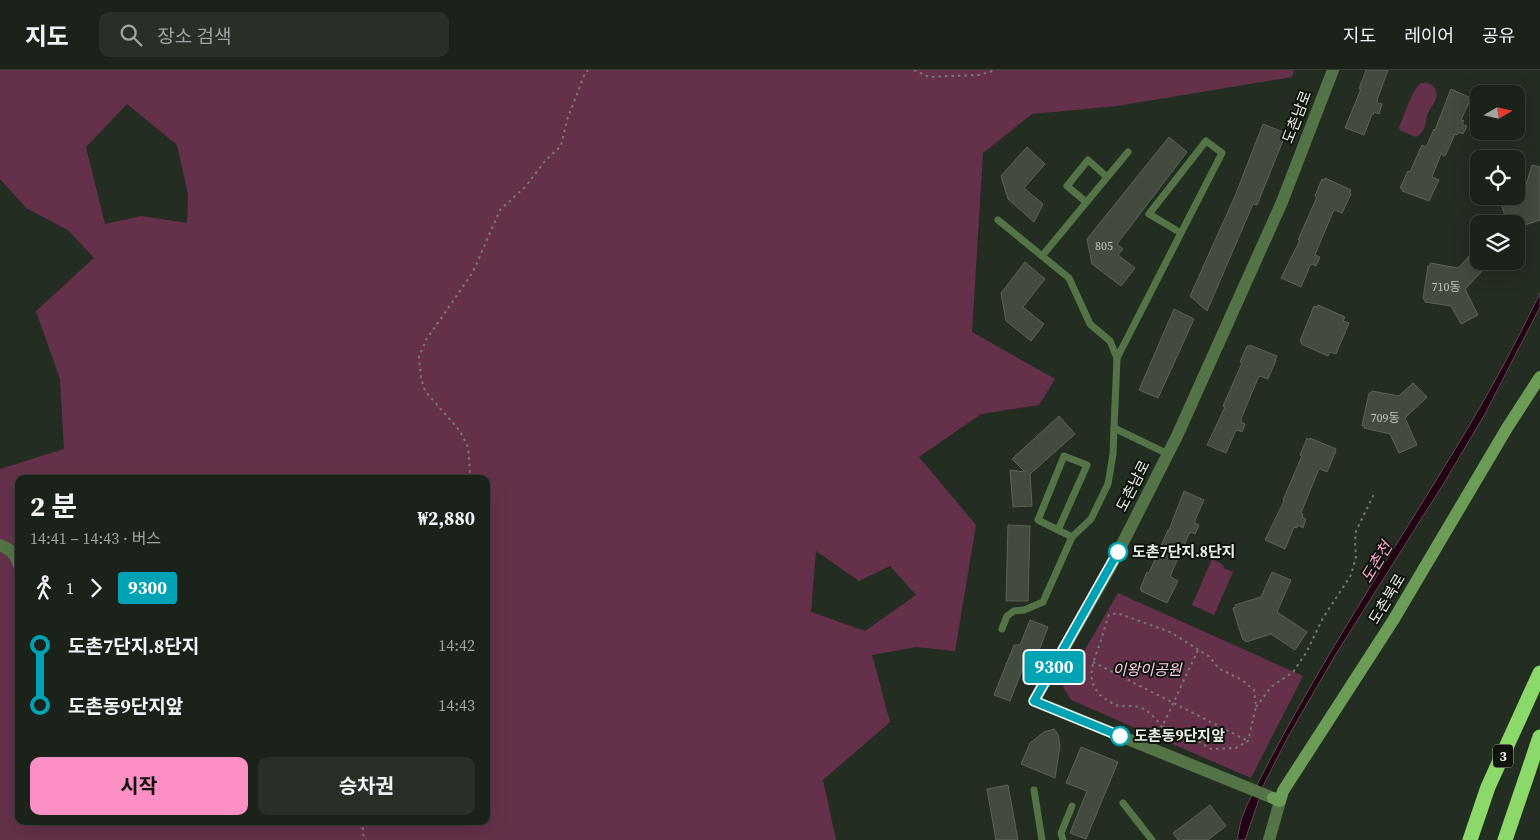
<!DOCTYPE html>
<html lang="ko">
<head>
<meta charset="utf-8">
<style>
	body { margin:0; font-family:"Source Serif 4","Noto Sans KR",serif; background:#282f26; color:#f1f3f6; height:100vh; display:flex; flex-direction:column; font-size:19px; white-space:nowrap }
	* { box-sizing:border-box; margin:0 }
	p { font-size:16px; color:#a0a4a2 }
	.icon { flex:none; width:28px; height:28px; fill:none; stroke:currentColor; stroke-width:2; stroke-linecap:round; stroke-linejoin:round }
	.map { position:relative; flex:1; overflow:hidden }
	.details { position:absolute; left:15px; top:405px; width:475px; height:350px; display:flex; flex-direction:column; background:#1b2219; border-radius:10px; box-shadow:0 5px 20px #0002,0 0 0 1px #393f38 }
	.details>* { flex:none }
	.badge { padding:0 10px; border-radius:4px; font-size:18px; line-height:32px }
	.needle { width:32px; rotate:81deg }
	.controls { position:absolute; left:1470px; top:15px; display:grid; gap:10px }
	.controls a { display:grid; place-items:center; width:55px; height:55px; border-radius:10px; background:#1b2219; box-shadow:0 5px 20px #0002,0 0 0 1px #393f38; font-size:25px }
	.map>.badge { position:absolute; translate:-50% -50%; box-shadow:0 0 0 2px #fff }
	.legs { display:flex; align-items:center; gap:8px; height:55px; padding:0 15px; font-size:16px }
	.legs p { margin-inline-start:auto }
	.headline { display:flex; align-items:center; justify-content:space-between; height:85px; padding:0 15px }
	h1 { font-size:28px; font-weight:700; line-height:38px }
	.cta { display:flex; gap:10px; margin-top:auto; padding:10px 15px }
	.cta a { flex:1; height:58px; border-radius:10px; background:#fc8fc3; color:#111; font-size:20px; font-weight:700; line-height:58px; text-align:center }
	.cta a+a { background:#282f26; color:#f1f3f6 }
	ul { padding:0 15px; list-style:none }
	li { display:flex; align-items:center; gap:18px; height:60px; font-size:19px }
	li i { display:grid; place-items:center; width:8px; height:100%; margin:0 6px; background:currentColor }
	li i::after { content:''; width:12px; height:12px; margin:-6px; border:4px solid; border-radius:50%; background:#1b2219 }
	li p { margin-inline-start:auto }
	li:first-child i { background:linear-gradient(#0000 50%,currentColor 0) }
	li:last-child i { background:linear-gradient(currentColor 50%,#0000 0) }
	header { display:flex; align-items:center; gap:30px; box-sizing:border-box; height:70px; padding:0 25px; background:#1b2219; border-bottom:1px solid #393f38 }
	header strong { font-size:24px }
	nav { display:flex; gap:28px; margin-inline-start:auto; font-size:18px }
	.search { width:350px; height:45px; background:#282f26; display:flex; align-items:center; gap:12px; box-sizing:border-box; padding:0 18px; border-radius:10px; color:#a0a4a2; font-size:19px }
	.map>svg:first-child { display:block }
</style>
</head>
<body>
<header>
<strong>지도</strong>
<div class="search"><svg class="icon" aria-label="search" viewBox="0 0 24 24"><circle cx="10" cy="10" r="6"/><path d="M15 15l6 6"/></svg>장소 검색</div>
<nav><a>지도</a><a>레이어</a><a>공유</a></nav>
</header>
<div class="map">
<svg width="1540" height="770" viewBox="0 0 1540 770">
	<rect width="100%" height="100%" fill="#242d21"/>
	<g fill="#65314a" fill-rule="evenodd">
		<path d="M0 0H1294L1292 7 1117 36 1032 44 983 83 972 262 1055 309 1039 335 981 344 919 387 976 455 955 581 916 577 872 585 890 652 823 710 836 770H0V399L64 379 60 309 36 241 94 188 68 160 26 138 0 109ZM127 34 177 75 188 124 187 153 141 146 105 154 86 77ZM19 409H486V751H19ZM816 481 859 511 890 496 916 525 865 561 811 542Z"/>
		<path d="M1421 13C1430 12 1434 15 1437 23 1436 33 1430 37 1427 46 1425 51 1426 57 1422 62 1420 65 1419 65 1416 67L1401 61 1399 58C1404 46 1412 19 1421 13Z"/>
		<polygon points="1212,489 1222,494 1225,499 1233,502 1214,545 1192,535"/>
		<polygon points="1118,523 1303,606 1251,708 1071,630 1063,617"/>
	</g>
	<path fill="#220213" stroke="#5d4952" d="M1540 223V237L1485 344 1444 413 1336 584 1289 665 1265 712 1245 770H1237L1241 750 1247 735C1308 610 1385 495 1457 376 1487 327 1515 275 1540 223Z"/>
	<g fill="#424b3e" stroke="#596356">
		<polygon points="1366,0 1388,0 1377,30 1378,33 1382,34 1379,44 1374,42 1373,45 1372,44 1364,65 1345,58 1361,19 1359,19"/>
		<polygon points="1451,19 1471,28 1461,50 1464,51 1462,54 1467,56 1463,64 1459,62 1457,65 1455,64 1445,86 1441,84 1432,107 1439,110 1429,131 1402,121 1403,119 1400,118 1408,101 1410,102 1422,75 1426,77 1434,59 1435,60"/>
		<polygon points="1263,54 1286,63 1257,135 1253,134 1207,241 1190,226 1235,126"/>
		<polygon points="1169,67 1187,82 1117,174 1123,179 1118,185 1135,198 1121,216 1092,194 1087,169"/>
		<polygon points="1027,77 1045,94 1024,118 1043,134 1034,152 1008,129 1001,106"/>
		<polygon points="1532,95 1540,97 1540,150 1516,158 1516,154 1508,154 1498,126 1516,126 1516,119 1526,115"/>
		<polygon points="1325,108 1351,120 1350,123 1351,124 1342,143 1335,140 1333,142 1316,182 1315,185 1320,187 1316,196 1312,194 1310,196 1301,217 1281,208 1300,170 1298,170 1317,127 1315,126 1322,109 1324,110"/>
		<polygon points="1472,183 1486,197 1465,219 1478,245 1461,254 1451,236 1425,232 1425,229 1423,229 1428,196 1430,196 1430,193 1458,198"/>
		<polygon points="1025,192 1045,209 1023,237 1044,254 1031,271 1006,251 1001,223"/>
		<polygon points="1318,235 1345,247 1343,251 1349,253 1336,284 1330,282 1328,286 1301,274 1302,272 1300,271 1314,236 1317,237"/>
		<polygon points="1174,239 1194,249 1158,328 1139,320"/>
		<polygon points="1250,275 1277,286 1275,290 1276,290 1268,309 1260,306 1258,308 1241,349 1241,352 1245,354 1242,362 1237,360 1235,362 1226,383 1207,375 1225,337 1223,336 1242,293 1240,292 1247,276 1250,276"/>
		<polygon points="1413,313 1427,327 1405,348 1417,375 1399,383 1390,364 1364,358 1365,356 1362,356 1364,346 1369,323 1371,323 1372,321 1399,326"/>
		<polygon points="1059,346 1075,364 1030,404 1032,436 1013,437 1010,400 1025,402 1012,389"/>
		<polygon points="1307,368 1309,370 1310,368 1336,379 1335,383 1327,402 1320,399 1318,401 1301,443 1303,444 1302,447 1306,449 1303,458 1298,455 1297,458 1294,457 1285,479 1265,470 1284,431 1283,430 1302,386 1300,385"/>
		<polygon points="1184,421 1204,430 1195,450 1195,453 1199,455 1195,464 1191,462 1189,464 1171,504 1171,507 1178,511 1167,533 1141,521 1142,520 1140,519 1147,502 1149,503 1168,460 1169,460"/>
		<polygon points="1008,455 1030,456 1028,531 1006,531"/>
		<polygon points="1272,502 1291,510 1277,542 1307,562 1295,580 1271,564 1246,572 1245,570 1243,570 1237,552 1233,538 1236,537 1235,535 1261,527"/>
		<polygon points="1030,550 1048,557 1038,583 1030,580 1010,631 994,625 1014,575 1020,575"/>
		<polygon points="1054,659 1058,664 1060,676 1055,708 1021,694 1030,673 1044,662"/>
		<polygon points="1081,677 1118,692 1086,769 1070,763 1087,721 1066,713"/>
		<polygon points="1008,715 1018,770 996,770 987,719"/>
		<polygon points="1210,735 1226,756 1208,770 1178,770 1173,763"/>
	</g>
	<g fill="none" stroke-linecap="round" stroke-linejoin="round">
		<g stroke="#747c72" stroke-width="2" stroke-dasharray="2.5 4" stroke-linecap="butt">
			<polyline points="914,0 929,7 979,5 996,0"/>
			<polyline points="469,409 470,400 468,377 460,361 425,321 421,308 419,287 426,270 473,202 500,140 526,116 545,91 561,76 567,50 585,3 588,0"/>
			<polyline points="1093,592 1248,671"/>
			<polyline points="1256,637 1271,617 1293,602 1306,583 1323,548 1351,505 1356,487 1355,473 1356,461 1374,424"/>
			<path d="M1155 667 1162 657 1183 662 1211 679 1236 678 1248 671 1256 637 1254 620 1242 610 1218 598 1210 587 1170 562 1117 543 1109 545C1106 553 1104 560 1102 567 1096 587 1083 607 1100 625 1105 629 1113 635 1120 636 1126 637 1133 635 1139 637 1149 640 1156 649 1162 657L1198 580"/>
			<polyline points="362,751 364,770"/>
		</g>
		<g stroke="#547448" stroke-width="7">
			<polyline points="1086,132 1067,116 1088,90 1107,107"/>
			<polyline points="998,150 1069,208 1090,254 1110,271 1117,288"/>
			<polyline points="1042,186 1128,82"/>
			<polyline points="1114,358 1117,288 1222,83 1206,71 1149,144 1181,163"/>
			<polyline points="1058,460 1087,395 1064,386 1038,450 1072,467"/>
			<polyline points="1002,559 1007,546 1014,541 1024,540 1043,532 1072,467 1091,449 1108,414 1113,384 1114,358 1168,384"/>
			<polyline points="1034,720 1042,770"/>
			<polyline points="1123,733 1152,770"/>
			<polyline points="1063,770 1061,763 1072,736"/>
		</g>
		<g stroke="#547448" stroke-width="12">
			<path d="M0 475C11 479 16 485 19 496"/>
			<polyline points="1273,728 1034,631 1111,496 1177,366 1282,132 1333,0"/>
			<polyline points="1269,770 1280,731"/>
		</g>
		<polyline stroke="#6b9d56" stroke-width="12" points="1273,728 1280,731 1283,721 1394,549 1507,358 1540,307"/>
		<g stroke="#8bda69" stroke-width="15">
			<polyline points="1470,770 1488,717 1540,603"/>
			<polyline points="1505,770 1540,667"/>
		</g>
	</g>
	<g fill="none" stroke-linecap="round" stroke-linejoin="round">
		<g stroke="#fff" stroke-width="11">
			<polyline id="line-1" points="1118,482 1034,631 1120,666"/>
		</g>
		<use href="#line-1" stroke="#00a3b4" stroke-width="8"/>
	</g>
	<g fill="#fff" stroke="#00a3b4" stroke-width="2.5">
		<circle cx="1118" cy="482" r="9"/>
		<circle cx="1120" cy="666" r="9"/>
	</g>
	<g text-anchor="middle" stroke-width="4" stroke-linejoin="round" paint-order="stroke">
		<g font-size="12" fill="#bec5bc">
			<text x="1104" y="180">805</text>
			<text x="1446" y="221">710동</text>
			<text x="1385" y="352">709동</text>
		</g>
		<rect fill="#10140e" stroke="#a7ada5" stroke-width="1" x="1493" y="674.5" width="20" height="23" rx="4"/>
		<g font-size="14" font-weight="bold" fill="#e8eee6">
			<text x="1503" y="691">3</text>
		</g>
		<g font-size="15" fill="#e8eee6" stroke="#10140e">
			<text transform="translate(1297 47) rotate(-69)" y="5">도촌남로</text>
			<text transform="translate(1133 416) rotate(-63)" y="5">도촌남로</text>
			<text transform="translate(1387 529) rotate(-59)" y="5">도촌북로</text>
		</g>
		<g font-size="15" font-weight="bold" fill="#e8eee6" stroke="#10140e" text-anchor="start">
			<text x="1132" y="487">도촌7단지.8단지</text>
			<text x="1134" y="671">도촌동9단지앞</text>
		</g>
		<g font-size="15" font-style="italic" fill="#fdd1e4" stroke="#10140e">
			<text x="1147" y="605">이왕이공원</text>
		</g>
		<g font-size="16" font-style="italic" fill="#f7a3c9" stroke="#10140e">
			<text transform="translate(1376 492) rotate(-59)" y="6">도촌천</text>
		</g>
	</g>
</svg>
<div class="controls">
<a><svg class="needle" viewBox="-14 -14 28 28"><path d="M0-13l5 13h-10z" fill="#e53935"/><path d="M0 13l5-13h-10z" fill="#a0a4a2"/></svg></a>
<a><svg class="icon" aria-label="locate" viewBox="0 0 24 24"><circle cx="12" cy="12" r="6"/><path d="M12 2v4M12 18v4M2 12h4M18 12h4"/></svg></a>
<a><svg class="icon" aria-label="layers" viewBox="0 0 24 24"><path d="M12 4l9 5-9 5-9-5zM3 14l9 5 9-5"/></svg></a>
</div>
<b class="badge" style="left:1054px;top:597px;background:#00a3b4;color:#fff">9300</b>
<section class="details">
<div class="headline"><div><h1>2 분</h1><p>14:41 – 14:43 · 버스</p></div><b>₩2,880</b></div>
<div class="legs"><svg class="icon" aria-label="walk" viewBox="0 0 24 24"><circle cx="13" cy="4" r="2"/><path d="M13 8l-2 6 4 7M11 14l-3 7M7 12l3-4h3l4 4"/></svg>1<svg class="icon" aria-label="forward" viewBox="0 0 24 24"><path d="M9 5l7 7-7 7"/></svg><b class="badge" style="background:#00a3b4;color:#fff">9300</b></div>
<ul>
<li><i style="color:#00a3b4"></i><b>도촌7단지.8단지</b><p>14:42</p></li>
<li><i style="color:#00a3b4"></i><b>도촌동9단지앞</b><p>14:43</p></li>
</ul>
<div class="cta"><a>시작</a><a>승차권</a></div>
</section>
</div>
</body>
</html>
